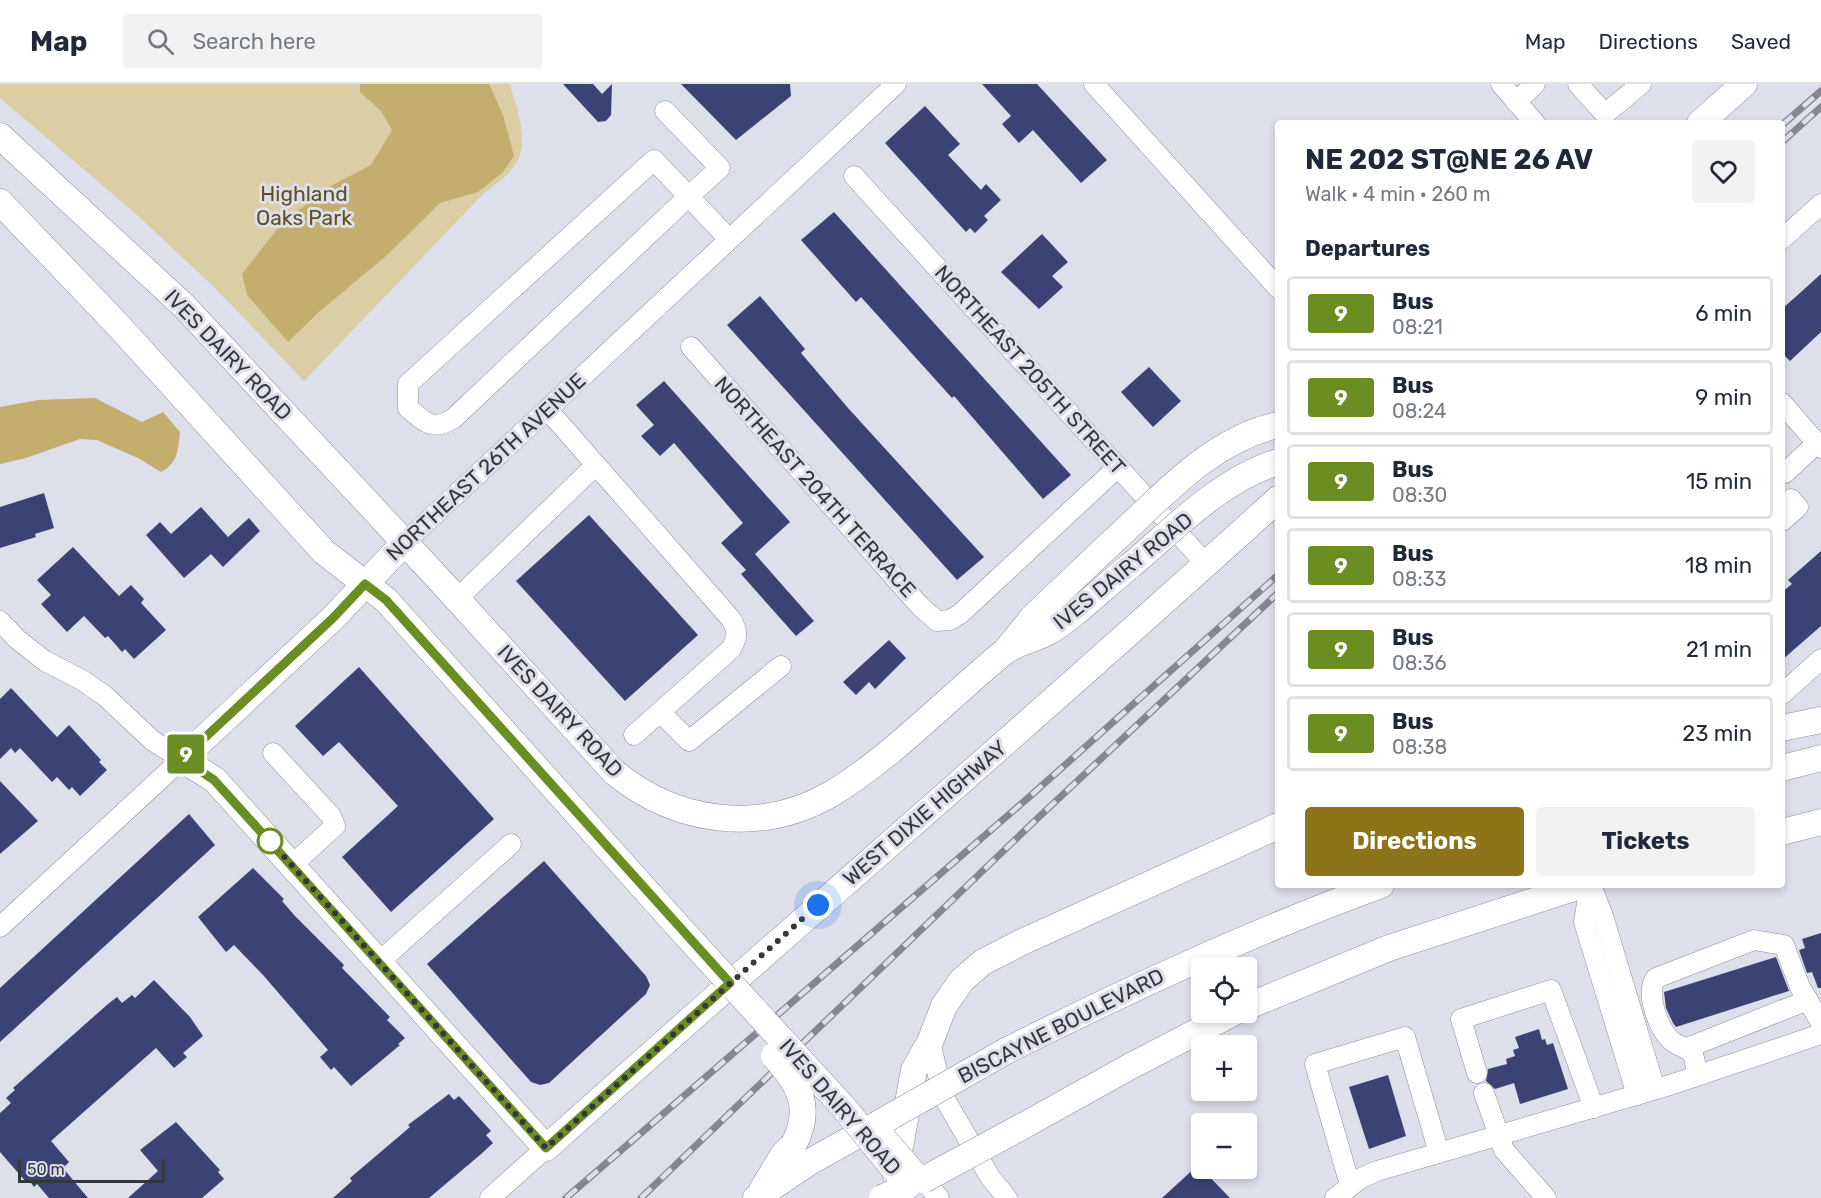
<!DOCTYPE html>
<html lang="en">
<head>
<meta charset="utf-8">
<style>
	body { margin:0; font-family:Rubik,sans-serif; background:#f2f2f3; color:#1f2937; height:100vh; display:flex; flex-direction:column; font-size:22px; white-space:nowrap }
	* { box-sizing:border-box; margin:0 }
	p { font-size:20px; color:#747a83 }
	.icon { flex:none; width:33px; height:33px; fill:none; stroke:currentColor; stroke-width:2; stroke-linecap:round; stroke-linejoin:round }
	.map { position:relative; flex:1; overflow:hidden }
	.details { position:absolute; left:1275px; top:36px; width:510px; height:768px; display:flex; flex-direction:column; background:#fff; border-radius:6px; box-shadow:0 3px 9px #0003 }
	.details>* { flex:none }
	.badge { padding:0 12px; border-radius:4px; font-size:21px; line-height:39px }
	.buttons { position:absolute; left:1191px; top:873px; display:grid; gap:12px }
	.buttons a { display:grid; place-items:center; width:66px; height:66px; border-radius:6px; background:#fff; box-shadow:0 3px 9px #0003; font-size:30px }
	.scale { position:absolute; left:18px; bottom:15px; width:147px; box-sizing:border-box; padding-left:6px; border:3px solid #36373b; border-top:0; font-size:16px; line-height:21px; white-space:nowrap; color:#36373b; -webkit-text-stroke:4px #dddfea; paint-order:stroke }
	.you { position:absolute; width:30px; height:30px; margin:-15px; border:4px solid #fff; border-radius:50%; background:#1a73e8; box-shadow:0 0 0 9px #1a73e833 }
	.map>.badge { position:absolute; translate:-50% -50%; box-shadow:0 0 0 3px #fff }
	h2 { padding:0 30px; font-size:22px; line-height:54px }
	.round { display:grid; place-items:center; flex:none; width:63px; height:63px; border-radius:6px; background:#f2f2f3 }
	.headline { display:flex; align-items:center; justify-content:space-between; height:102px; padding:0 30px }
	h1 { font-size:28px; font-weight:700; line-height:45px }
	.action { display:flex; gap:12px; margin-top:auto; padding:12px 30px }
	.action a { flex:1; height:69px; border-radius:6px; background:#8e7418; color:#fff; font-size:24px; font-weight:700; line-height:69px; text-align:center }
	.action a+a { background:#f2f2f3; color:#1f2937 }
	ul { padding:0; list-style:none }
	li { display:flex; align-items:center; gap:18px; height:75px; margin:0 12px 9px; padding:0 18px; border:3px solid #e0e1e3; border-radius:6px }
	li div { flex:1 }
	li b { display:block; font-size:22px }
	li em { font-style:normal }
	li .badge { min-width:66px; font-weight:700; text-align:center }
	header { display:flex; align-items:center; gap:36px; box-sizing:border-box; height:84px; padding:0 30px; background:#fff; border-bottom:2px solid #e0e1e3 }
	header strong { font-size:28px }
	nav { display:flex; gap:33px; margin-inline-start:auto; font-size:21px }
	.search { width:420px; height:54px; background:#f2f2f3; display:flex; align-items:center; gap:15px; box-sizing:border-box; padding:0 21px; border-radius:6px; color:#747a83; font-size:22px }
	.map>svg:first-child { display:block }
</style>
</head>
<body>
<header>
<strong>Map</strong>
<div class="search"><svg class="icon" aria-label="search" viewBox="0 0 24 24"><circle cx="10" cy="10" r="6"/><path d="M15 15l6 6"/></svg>Search here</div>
<nav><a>Map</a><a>Directions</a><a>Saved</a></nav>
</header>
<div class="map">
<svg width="1821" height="1114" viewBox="0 0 1821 1114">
	<rect width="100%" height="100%" fill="#dddfea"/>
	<path fill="#dbcda4" d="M0 0H510C517 27 532 60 512 85 505 94 493 102 484 109L304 297 217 206 135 129 0 14Z"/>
	<g fill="#c3ad6f">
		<polygon points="360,0 489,0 503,31 514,72 503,88 478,108 440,119 386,172 320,227 288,258 247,211 242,190 282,139 329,103 371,81 392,46 381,27 360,8"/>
		<path d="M95 314 142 338 163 328 180 348C178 366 178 379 161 388L138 374 97 356 80 355 26 374 0 380V323L38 316Z"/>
	</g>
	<g fill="#3b4375">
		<polygon points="563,0 593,0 602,10 612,0 611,31 606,37 598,38"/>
		<polygon points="681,0 790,0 791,12 736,56"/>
		<polygon points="982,0 1037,0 1107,76 1081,99 1033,46 1019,59 1002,40 1011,32"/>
		<polygon points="925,22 960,60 948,71 981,106 986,100 1001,116 984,132 988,136 975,149 970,144 966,148 885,59"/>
		<polygon points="834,128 1071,391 1043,415 954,312 952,314 861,213 856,218 801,156"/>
		<polygon points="1042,150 1068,178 1052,192 1063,203 1039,225 1001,188"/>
		<polygon points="1821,190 1821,248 1790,277 1782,269 1782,225"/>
		<polygon points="760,212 805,265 801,269 848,324 984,473 957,496 727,241"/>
		<polygon points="1149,283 1181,317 1153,343 1121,308"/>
		<polygon points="664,297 790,438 755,470 814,537 796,552 741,490 746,486 721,459 743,439 674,359 660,372 641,352 654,341 636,321"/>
		<polygon points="44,409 54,444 35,450 36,453 0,464 0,423"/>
		<polygon points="201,423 228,453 249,434 260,447 223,483 211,470 184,494 146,451 160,438 171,450"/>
		<polygon points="589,431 698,551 625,617 516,497"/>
		<polygon points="73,463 119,512 131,501 144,515 141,519 166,546 134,575 125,565 122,568 108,552 105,554 84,532 67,548 41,520 51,511 37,496"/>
		<polygon points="1821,467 1821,542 1782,576 1782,508 1792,500 1788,496"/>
		<polygon points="889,556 906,574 875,605 869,598 856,611 843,598"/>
		<polygon points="359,583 494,735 391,828 342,773 398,722 339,658 323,672 295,642"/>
		<polygon points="11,604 57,653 69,641 101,676 99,678 107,686 80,712 72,703 69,706 57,693 52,698 20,664 15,669 11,664 0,675 0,615"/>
		<polygon points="0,697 38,737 0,770"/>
		<polygon points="189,730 215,761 0,958 0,904"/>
		<polygon points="544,777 646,892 650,901 646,910 549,999 540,1001 531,998 427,880"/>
		<polygon points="253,784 284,815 282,817 295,832 344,881 342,884 390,933 387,936 405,954 398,960 400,961 351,1002 334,983 331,986 320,973 328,966 263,891 234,861 226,868 198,833"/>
		<polygon points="1821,849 1821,904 1818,904 1812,888 1807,889 1799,866 1805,864 1802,855"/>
		<polygon points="1776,873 1789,907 1676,943 1673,939 1666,924 1664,908"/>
		<polygon points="154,896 190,933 203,952 183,969 187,973 174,984 156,964 51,1057 69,1078 63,1084 88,1114 49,1114 37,1100 34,1103 29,1096 26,1098 0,1068 0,1029 11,1019 6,1014 15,1006 13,1004 108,920 117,913 122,919 132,911 135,914"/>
		<polygon points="1539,945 1542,956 1545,955 1547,961 1553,959 1568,1005 1520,1020 1514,999 1495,1005 1486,997 1488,985 1507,980 1506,975 1515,972 1513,966 1519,964 1515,953"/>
		<polygon points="1388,991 1406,1052 1369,1065 1349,1003"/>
		<polygon points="449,1010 454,1016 459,1012 491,1047 486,1051 493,1059 480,1071 429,1114 333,1114 352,1097 350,1094 410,1043 408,1041"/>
		<polygon points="176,1038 220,1086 218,1088 224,1095 202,1114 128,1114 158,1087 140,1066"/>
		<polygon points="1198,1081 1230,1114 1162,1114"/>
	</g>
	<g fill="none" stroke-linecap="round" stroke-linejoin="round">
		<g stroke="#8d8f99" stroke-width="21">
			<g id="minor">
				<polyline points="1094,0 1278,204"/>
				<polyline points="1501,0 1535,39"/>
				<polyline points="1578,0 1605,30 1641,0"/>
				<polyline points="1516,18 1535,0"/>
				<path d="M665 27 720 84 688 113 454 334C432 348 425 338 408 324V300L654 76 729 155"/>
				<polyline points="854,92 1206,480"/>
				<polyline points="1782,155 1821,120"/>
				<polyline points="691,263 920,522 937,537 950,536 960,530 1118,383"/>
				<polyline points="1782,319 1821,364"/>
				<path d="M547 325 731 535C738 547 738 553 731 565L634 651"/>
				<polyline points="1785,389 1817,359"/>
				<polyline points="1782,437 1798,423 1791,415"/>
				<polyline points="404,459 896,0"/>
				<polyline points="457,515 595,382"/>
				<polyline points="0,537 17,555 45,577 82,596 105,612 153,657 182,675 0,843"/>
				<polyline points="1782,610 1821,575"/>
				<polyline points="660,628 689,657 781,582"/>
				<polyline points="273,669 331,732 335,742 292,781"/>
				<polyline points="1590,801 1584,838 1637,1011"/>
				<polyline points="1591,801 1603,832 1655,1005"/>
				<polyline points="379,878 511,760"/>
				<polyline points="930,958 943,1012 990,1093 1007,1114"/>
				<polyline points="1687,964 1808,916"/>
				<polyline points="1477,989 1461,935 1551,906 1594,1024"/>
				<path d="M1698 991 1693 970C1687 964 1679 962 1673 958 1658 947 1645 908 1656 894L1754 856 1784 861 1800 903 1821 939"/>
				<polyline points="1484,1009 1504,1066 1546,1114"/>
				<polyline points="923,1096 939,1114"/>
				<polyline points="1350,1101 1315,980 1405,953 1439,1069"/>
				<polyline points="490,1114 546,1064"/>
				<polyline points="1335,1114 1361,1094 1377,1087 1667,1002 1821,950"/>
			</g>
		</g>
		<g stroke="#8d8f99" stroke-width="27">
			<g id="major">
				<polyline points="1700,39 1744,0"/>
				<path d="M0 52 184 222 436 492 615 689C677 739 760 751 831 710 890 675 949 613 1003 569 1016 558 1034 556 1048 548 1073 534 1106 501 1130 482"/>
				<polyline points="0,118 116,239 324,468 386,516 676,840"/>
				<path d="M404 459 333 534 182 675 215 696 546 1064C789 846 1037 634 1278 415"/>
				<polyline points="1008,564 1033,533 1110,460"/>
				<polyline points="1782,644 1821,636"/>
				<polyline points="1782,684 1821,674"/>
				<polyline points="1782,748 1821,738"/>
				<polyline points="1246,923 1389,864 1583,801"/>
				<path d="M1006 967C1129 905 1252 848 1381 801"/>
				<polyline points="1023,1042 1129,983 1235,928"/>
				<polyline points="895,1090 914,986 930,958 944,922 962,896 983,878 1022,858 1278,742"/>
				<polyline points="762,1106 783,1071 794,1060"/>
				<polyline points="756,1114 808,1079 876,1041"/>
			</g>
		</g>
		<use href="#minor" stroke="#fff" stroke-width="20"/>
		<use href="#major" stroke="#fff" stroke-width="26"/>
		<g stroke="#86878e" stroke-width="7">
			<g id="rail">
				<polyline points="1782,41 1821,7"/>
				<polyline points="1782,58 1821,23"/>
				<polyline points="566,1114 1028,714 1278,491"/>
				<polyline points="641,1114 1041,731 1278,509"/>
			</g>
		</g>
		<use href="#rail" stroke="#dddfea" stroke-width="4.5" stroke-dasharray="14" stroke-linecap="butt"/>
		<g stroke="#8d8f99" stroke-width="21" stroke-linecap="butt">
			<polyline id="minor-bridge" points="876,1041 923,1096"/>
		</g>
		<g stroke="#8d8f99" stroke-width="27" stroke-linecap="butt">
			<g id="major-bridge">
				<path d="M1110 460C1160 415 1209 356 1278 341"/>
				<path d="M1130 482C1174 445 1221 395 1278 378"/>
				<polyline points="676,840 845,1025 908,1102 882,1114"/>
				<path d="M774 972C799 1000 813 1023 794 1060"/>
				<polyline points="876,1041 1006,967"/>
				<polyline points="923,1096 1023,1042"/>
			</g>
		</g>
		<use href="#minor-bridge" stroke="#fff" stroke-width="20"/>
		<use href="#major-bridge" stroke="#fff" stroke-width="26"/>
	</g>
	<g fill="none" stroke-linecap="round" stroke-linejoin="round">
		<g stroke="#fff" stroke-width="14">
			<polygon id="line" points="365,500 386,516 730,899 546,1064 214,696 182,675 333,534"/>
		</g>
		<use href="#line" stroke="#6b8e23" stroke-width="9"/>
		<polyline stroke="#36373b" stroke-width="6" stroke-dasharray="0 10.8" points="270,757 546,1064 818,821"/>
	</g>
	<circle fill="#fff" stroke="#6b8e23" stroke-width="3" cx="270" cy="757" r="12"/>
	<g text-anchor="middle" stroke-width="6" stroke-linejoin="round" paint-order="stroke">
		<g font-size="21" fill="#5e4f1f" stroke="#dddfea">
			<text x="304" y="117">Highland<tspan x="304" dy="24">Oaks Park</tspan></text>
		</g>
		<g font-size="21" fill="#36373b" stroke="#dddfea">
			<text transform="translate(228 271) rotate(46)" y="7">IVES DAIRY ROAD</text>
			<text transform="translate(1030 286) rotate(48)" y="7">NORTHEAST 205TH STREET</text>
			<text transform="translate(486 383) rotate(-43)" y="7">NORTHEAST 26TH AVENUE</text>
			<text transform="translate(815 403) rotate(48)" y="7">NORTHEAST 204TH TERRACE</text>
			<text transform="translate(1123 487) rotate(-39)" y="7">IVES DAIRY ROAD</text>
			<text transform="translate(560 627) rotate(47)" y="7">IVES DAIRY ROAD</text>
			<text transform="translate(925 729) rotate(-41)" y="7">WEST DIXIE HIGHWAY</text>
			<text transform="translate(1061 942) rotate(-27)" y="7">BISCAYNE BOULEVARD</text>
			<text transform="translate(840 1023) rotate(49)" y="7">IVES DAIRY ROAD</text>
		</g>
	</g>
</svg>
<div class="buttons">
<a><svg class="icon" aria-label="locate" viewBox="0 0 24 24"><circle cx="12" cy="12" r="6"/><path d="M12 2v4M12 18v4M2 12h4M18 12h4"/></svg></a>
<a>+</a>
<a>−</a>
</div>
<div class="scale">50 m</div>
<div class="you" style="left:818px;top:821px"></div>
<b class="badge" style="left:186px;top:670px;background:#6b8e23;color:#fff">9</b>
<section class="details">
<div class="headline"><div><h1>NE 202 ST@NE 26 AV</h1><p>Walk · 4 min · 260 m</p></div><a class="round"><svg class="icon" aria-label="heart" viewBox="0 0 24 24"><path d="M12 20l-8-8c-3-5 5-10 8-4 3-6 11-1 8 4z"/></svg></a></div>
<h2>Departures</h2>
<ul>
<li><span class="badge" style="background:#6b8e23;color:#fff">9</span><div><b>Bus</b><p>08:21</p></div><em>6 min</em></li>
<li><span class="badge" style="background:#6b8e23;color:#fff">9</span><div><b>Bus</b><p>08:24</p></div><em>9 min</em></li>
<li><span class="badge" style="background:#6b8e23;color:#fff">9</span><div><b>Bus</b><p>08:30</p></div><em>15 min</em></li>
<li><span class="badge" style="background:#6b8e23;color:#fff">9</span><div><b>Bus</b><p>08:33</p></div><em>18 min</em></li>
<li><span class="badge" style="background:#6b8e23;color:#fff">9</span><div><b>Bus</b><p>08:36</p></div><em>21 min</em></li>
<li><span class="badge" style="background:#6b8e23;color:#fff">9</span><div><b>Bus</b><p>08:38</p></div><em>23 min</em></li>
</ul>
<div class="action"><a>Directions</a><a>Tickets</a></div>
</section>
</div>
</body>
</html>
